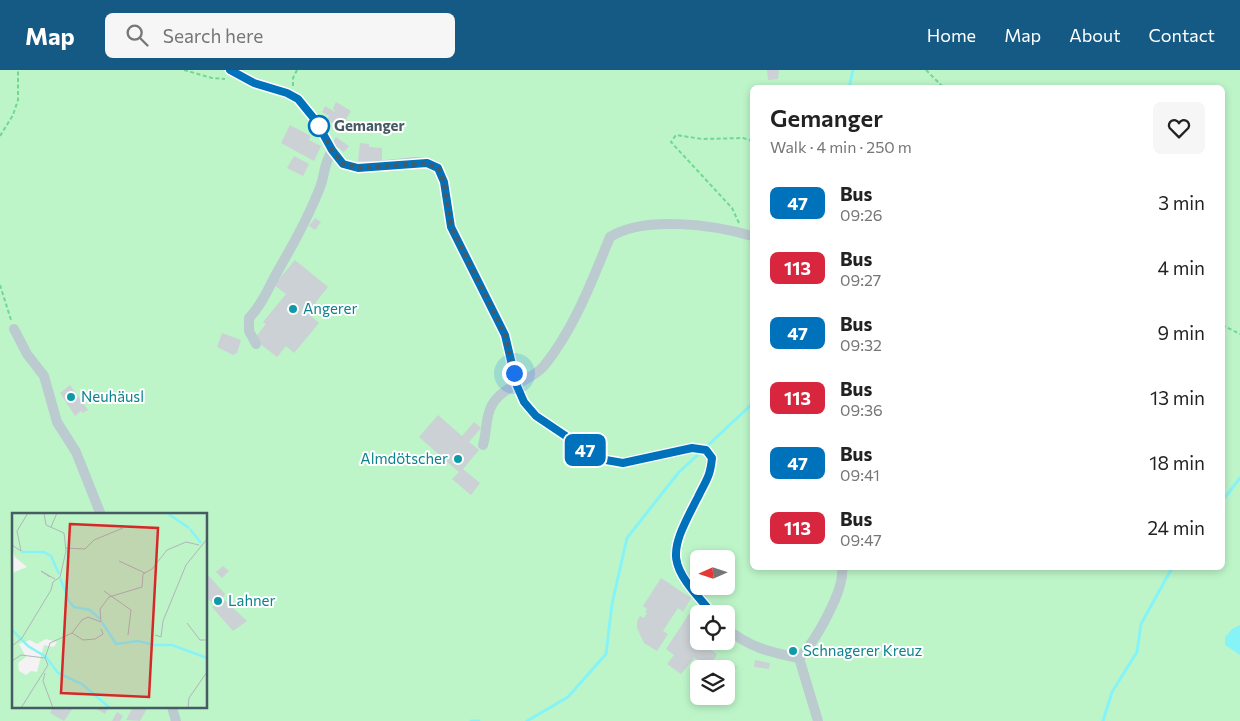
<!DOCTYPE html>
<html lang="en">
<head>
<meta charset="utf-8">
<style>
	body { margin:0; font-family:Commissioner,sans-serif; background:#f6f6f6; color:#222; height:100vh; display:flex; flex-direction:column; font-size:19px; white-space:nowrap }
	* { box-sizing:border-box; margin:0 }
	p { font-size:16px; color:#767676 }
	.icon { flex:none; width:28px; height:28px; fill:none; stroke:currentColor; stroke-width:2; stroke-linecap:round; stroke-linejoin:round }
	.map { position:relative; flex:1; overflow:hidden }
	.sheet { position:absolute; left:750px; top:15px; width:475px; height:485px; display:flex; flex-direction:column; background:#fff; border-radius:8px; box-shadow:0 2px 8px #0003 }
	.sheet>* { flex:none }
	.badge { padding:0 10px; border-radius:8px; font-size:18px; line-height:32px }
	.needle { width:32px; rotate:267deg }
	.buttons { position:absolute; left:690px; top:480px; display:grid; gap:10px }
	.buttons a { display:grid; place-items:center; width:45px; height:45px; border-radius:8px; background:#fff; box-shadow:0 2px 8px #0003; font-size:25px }
	.you { position:absolute; width:25px; height:25px; margin:-12px; border:4px solid #fff; border-radius:50%; background:#1a73e8; box-shadow:0 0 0 8px #1a73e833 }
	.map>.badge { position:absolute; translate:-50% -50%; box-shadow:0 0 0 2px #fff }
	.round { display:grid; place-items:center; flex:none; width:52px; height:52px; border-radius:8px; background:#f6f6f6 }
	.head { display:flex; align-items:center; justify-content:space-between; height:85px; padding:0 20px }
	h1 { font-size:24px; font-weight:600; line-height:38px }
	ul { padding:0; list-style:none }
	li { display:flex; align-items:center; gap:15px; height:65px; padding:0 20px }
	li div { flex:1 }
	li b { display:block; font-size:19px }
	li em { font-style:normal }
	li .badge { min-width:55px; font-weight:700; text-align:center }
	header { display:flex; align-items:center; gap:30px; box-sizing:border-box; height:70px; padding:0 25px; background:#155a84; color:#fff }
	header strong { font-size:24px }
	nav { display:flex; gap:28px; margin-inline-start:auto; font-size:18px }
	.search { width:350px; height:45px; background:#f6f6f6; display:flex; align-items:center; gap:12px; box-sizing:border-box; padding:0 18px; border-radius:8px; color:#767676; font-size:19px }
	.map>svg:first-child { display:block }
</style>
</head>
<body>
<header>
<strong>Map</strong>
<div class="search"><svg class="icon" aria-label="search" viewBox="0 0 24 24"><circle cx="10" cy="10" r="6"/><path d="M15 15l6 6"/></svg>Search here</div>
<nav><a>Home</a><a>Map</a><a>About</a><a>Contact</a></nav>
</header>
<div class="map">
<svg width="1240" height="651" viewBox="0 0 1240 651">
	<rect width="100%" height="100%" fill="#f5f2f3"/>
	<path fill="#bdf5c9" fill-rule="evenodd" d="M0 0H1240V651H0ZM752 18H1222V498H752ZM14 445H206V637H14ZM699 489H726V516H699ZM699 544H726V571H699ZM699 599H726V626H699Z"/>
	<polygon fill="#86f4f7" points="1240,555 1240,585 1225,575 1225,567 1232,559"/>
	<g fill="none" stroke-linecap="round" stroke-linejoin="round">
		<g stroke="#86f4f7" stroke-width="3">
			<polyline points="849,18 853,0"/>
			<polyline points="705,378 752,334"/>
			<polyline points="1222,431 1240,408"/>
			<polyline points="471,651 479,651"/>
			<polyline points="527,651 568,627 606,584 612,534 627,468 679,402 701,382"/>
			<polyline points="1103,651 1112,622 1137,582 1141,554 1172,498"/>
		</g>
	</g>
	<g fill="#cbd1d5">
		<polygon points="767,0 779,0 778,9 768,10"/>
		<polygon points="336,32 351,41 341,58 327,50 329,46 322,42 325,36 335,42 333,38"/>
		<polygon points="290,55 311,66 309,70 321,76 314,91 281,73"/>
		<polygon points="336,67 349,76 344,82 332,73"/>
		<polygon points="360,73 369,74 369,77 382,78 382,92 358,91"/>
		<polygon points="294,86 309,94 303,106 287,98"/>
		<polygon points="315,148 321,152 315,160 309,156"/>
		<polygon points="295,190 328,217 316,232 311,246 319,253 294,283 286,276 277,287 254,269 266,254 263,252 286,224 274,215"/>
		<polygon points="222,263 241,270 237,283 233,285 217,277"/>
		<polygon points="70,315 88,340 83,343 81,341 75,346 60,323"/>
		<polygon points="438,345 462,366 474,352 481,358 469,372 479,380 463,399 480,413 471,425 452,409 459,402 419,367"/>
		<polygon points="223,496 229,501 222,508 216,502"/>
		<polygon points="207,504 225,524 222,528 247,551 233,561 212,537 214,535 206,527"/>
		<polygon points="661,508 691,528 683,542 678,538 663,561 668,564 657,581 644,573 637,558 637,551 640,546 644,548 647,543 645,542 647,539 643,536"/>
		<polygon points="689,544 699,549 699,571 710,573 707,577 717,584 711,595 694,588 681,604 667,594 674,585 666,579"/>
		<polygon points="726,567 731,570 725,578 716,571 726,571"/>
		<polygon points="755,590 770,593 769,599 754,597"/>
		<polygon points="731,593 737,597 732,604 726,600"/>
		<polygon points="53,637 71,637 73,638 64,651 50,643"/>
		<polygon points="93,637 109,637 105,644"/>
		<polygon points="133,637 148,637 140,651 126,650"/>
		<polygon points="117,642 123,646 120,651 112,651"/>
	</g>
	<g fill="none" stroke-linecap="round" stroke-linejoin="round">
		<g stroke="#71d892" stroke-width="2" stroke-dasharray="4 2.5" stroke-linecap="butt">
			<polyline points="184,0 212,8 225,9"/>
			<polyline points="926,0 944,18"/>
			<polyline points="293,16 293,8 297,0"/>
			<polyline points="0,66 13,45 18,30 18,0"/>
			<polyline points="739,153 732,138 671,72 676,65 702,69 743,68 752,71"/>
			<polyline points="0,215 11,250"/>
			<polyline points="1222,255 1240,264"/>
		</g>
		<g stroke="#bccbd0" stroke-width="10">
			<path d="M230 0 254 13 287 23 298 29 316 51 332 81 343 94 358 98 415 92 427 93 438 98 444 112 451 157 505 265 517 316 524 332 536 346 600 389 623 393 692 378 706 380 711 388C710 408 706 410 698 427 666 488 667 491 713 544"/>
			<polyline points="14,259 27,284 44,306 57,352 76,382 101,445"/>
			<path d="M256 274 249 261V248C261 236 267 221 275 206 291 178 307 150 319 120 326 104 322 97 332 81"/>
			<path d="M483 375C487 362 485 347 492 335 502 316 530 312 544 296 574 259 592 211 610 167 644 145 715 155 752 166"/>
			<path d="M726 558C748 577 772 583 799 588L818 651"/>
			<path d="M799 588C815 572 845 520 842 498"/>
			<polyline points="172,637 176,651"/>
		</g>
	</g>
	<g fill="none" stroke-linecap="round" stroke-linejoin="round">
		<g stroke="#fff" stroke-width="11">
			<path id="line" d="M230 0 254 13 287 23 298 29 316 51 332 80 343 94 358 98 427 93 438 98 444 112 451 157 505 265 517 316 524 332 536 346 600 389 623 393 692 378 706 380 712 388C710 408 706 410 698 427 666 488 667 492 713 544"/>
		</g>
		<use href="#line" stroke="#0072bc" stroke-width="8"/>
		<polyline stroke="#475b63" stroke-width="5" stroke-dasharray="0 9" points="319,56 332,80 343,94 358,98 427,93 438,98 444,112 451,157 505,265 514,303"/>
	</g>
	<circle fill="#fff" stroke="#0072bc" stroke-width="2.5" cx="319" cy="56" r="10"/>
	<g fill="#0f9aa8" stroke="#fff" stroke-width="2">
		<circle cx="293" cy="239" r="5"/>
		<circle cx="71" cy="327" r="5"/>
		<circle cx="458" cy="389" r="5"/>
		<circle cx="218" cy="531" r="5"/>
		<circle cx="793" cy="581" r="5"/>
	</g>
	<g text-anchor="middle" stroke-width="4" stroke-linejoin="round" paint-order="stroke">
		<g font-size="15" font-weight="bold" fill="#475b63" stroke="#fff" text-anchor="start">
			<text x="334" y="61">Gemanger</text>
		</g>
		<g font-size="15" fill="#0d838f" stroke="#fff" text-anchor="start">
			<text x="303" y="244">Angerer</text>
			<text x="81" y="332">Neuhäusl</text>
			<text x="448" y="394" text-anchor="end">Almdötscher</text>
			<text x="228" y="536">Lahner</text>
			<text x="803" y="586">Schnagerer Kreuz</text>
		</g>
	</g>
	<g transform="translate(12 443)">
		<rect width="195" height="195" fill="#f5f2f3"/>
		<path d="M0 0H195V195H0V60L15 54 3 44 0 36ZM34 126 45 129 42 134 32 132 25 159 19 158 14 162 7 158 6 150 14 144 7 131 18 127 25 131Z" fill="#bdf5c9" fill-rule="evenodd"/>
		<path fill="none" stroke="#86f4f7" stroke-width="2.5" d="M155 0 177 15M178 16 189 30M9 39H32L39 43 47 61M48 65 57 88 62 94 78 97 88 106M90 109 104 131 126 128 142 132H160L195 145M0 117 16 133 34 144 46 160 70 171 98 195"/>
		<path fill="none" stroke="#afb6b9" stroke-width="1" d="M39 14 45 0M0 32 9 38 5 18 16 0M54 35 73 36 82 27 111 15M107 48 133 60M38 64 29 58 43 66M92 78 119 97 116 122M175 110 188 127H195M60 120 71 127 83 126 91 121 89 116M143 122 149 124 151 108 174 52 195 26M0 133 10 125 39 77 41 69 48 64 54 38 52 20 34 12 32 0M0 148 9 142 33 145 38 130 60 120 70 107 76 104 89 109 88 96 97 84 130 74 131 61 140 56 155 37 174 29 187 32M33 160 31 168 41 195M9 195 36 152 33 145M176 195 177 185 195 159"/>
		<path fill="#d62828" fill-opacity="0.15" stroke="#d62828" stroke-width="2.5" d="M58 11 146 15 137 184 49 180Z"/>
		<rect width="195" height="195" fill="none" stroke="#475b63" stroke-width="2.5"/>
	</g>
</svg>
<div class="buttons">
<a><svg class="needle" viewBox="-14 -14 28 28"><path d="M0-13l5 13h-10z" fill="#e53935"/><path d="M0 13l5-13h-10z" fill="#767676"/></svg></a>
<a><svg class="icon" aria-label="locate" viewBox="0 0 24 24"><circle cx="12" cy="12" r="6"/><path d="M12 2v4M12 18v4M2 12h4M18 12h4"/></svg></a>
<a><svg class="icon" aria-label="layers" viewBox="0 0 24 24"><path d="M12 4l9 5-9 5-9-5zM3 14l9 5 9-5"/></svg></a>
</div>
<div class="you" style="left:514px;top:303px"></div>
<b class="badge" style="left:585px;top:380px;background:#0072bc;color:#fff">47</b>
<section class="sheet">
<div class="head"><div><h1>Gemanger</h1><p>Walk · 4 min · 250 m</p></div><a class="round"><svg class="icon" aria-label="heart" viewBox="0 0 24 24"><path d="M12 20l-8-8c-3-5 5-10 8-4 3-6 11-1 8 4z"/></svg></a></div>
<ul>
<li><span class="badge" style="background:#0072bc;color:#fff">47</span><div><b>Bus</b><p>09:26</p></div><em>3 min</em></li>
<li><span class="badge" style="background:#d7263d;color:#fff">113</span><div><b>Bus</b><p>09:27</p></div><em>4 min</em></li>
<li><span class="badge" style="background:#0072bc;color:#fff">47</span><div><b>Bus</b><p>09:32</p></div><em>9 min</em></li>
<li><span class="badge" style="background:#d7263d;color:#fff">113</span><div><b>Bus</b><p>09:36</p></div><em>13 min</em></li>
<li><span class="badge" style="background:#0072bc;color:#fff">47</span><div><b>Bus</b><p>09:41</p></div><em>18 min</em></li>
<li><span class="badge" style="background:#d7263d;color:#fff">113</span><div><b>Bus</b><p>09:47</p></div><em>24 min</em></li>
</ul>
</section>
</div>
</body>
</html>
